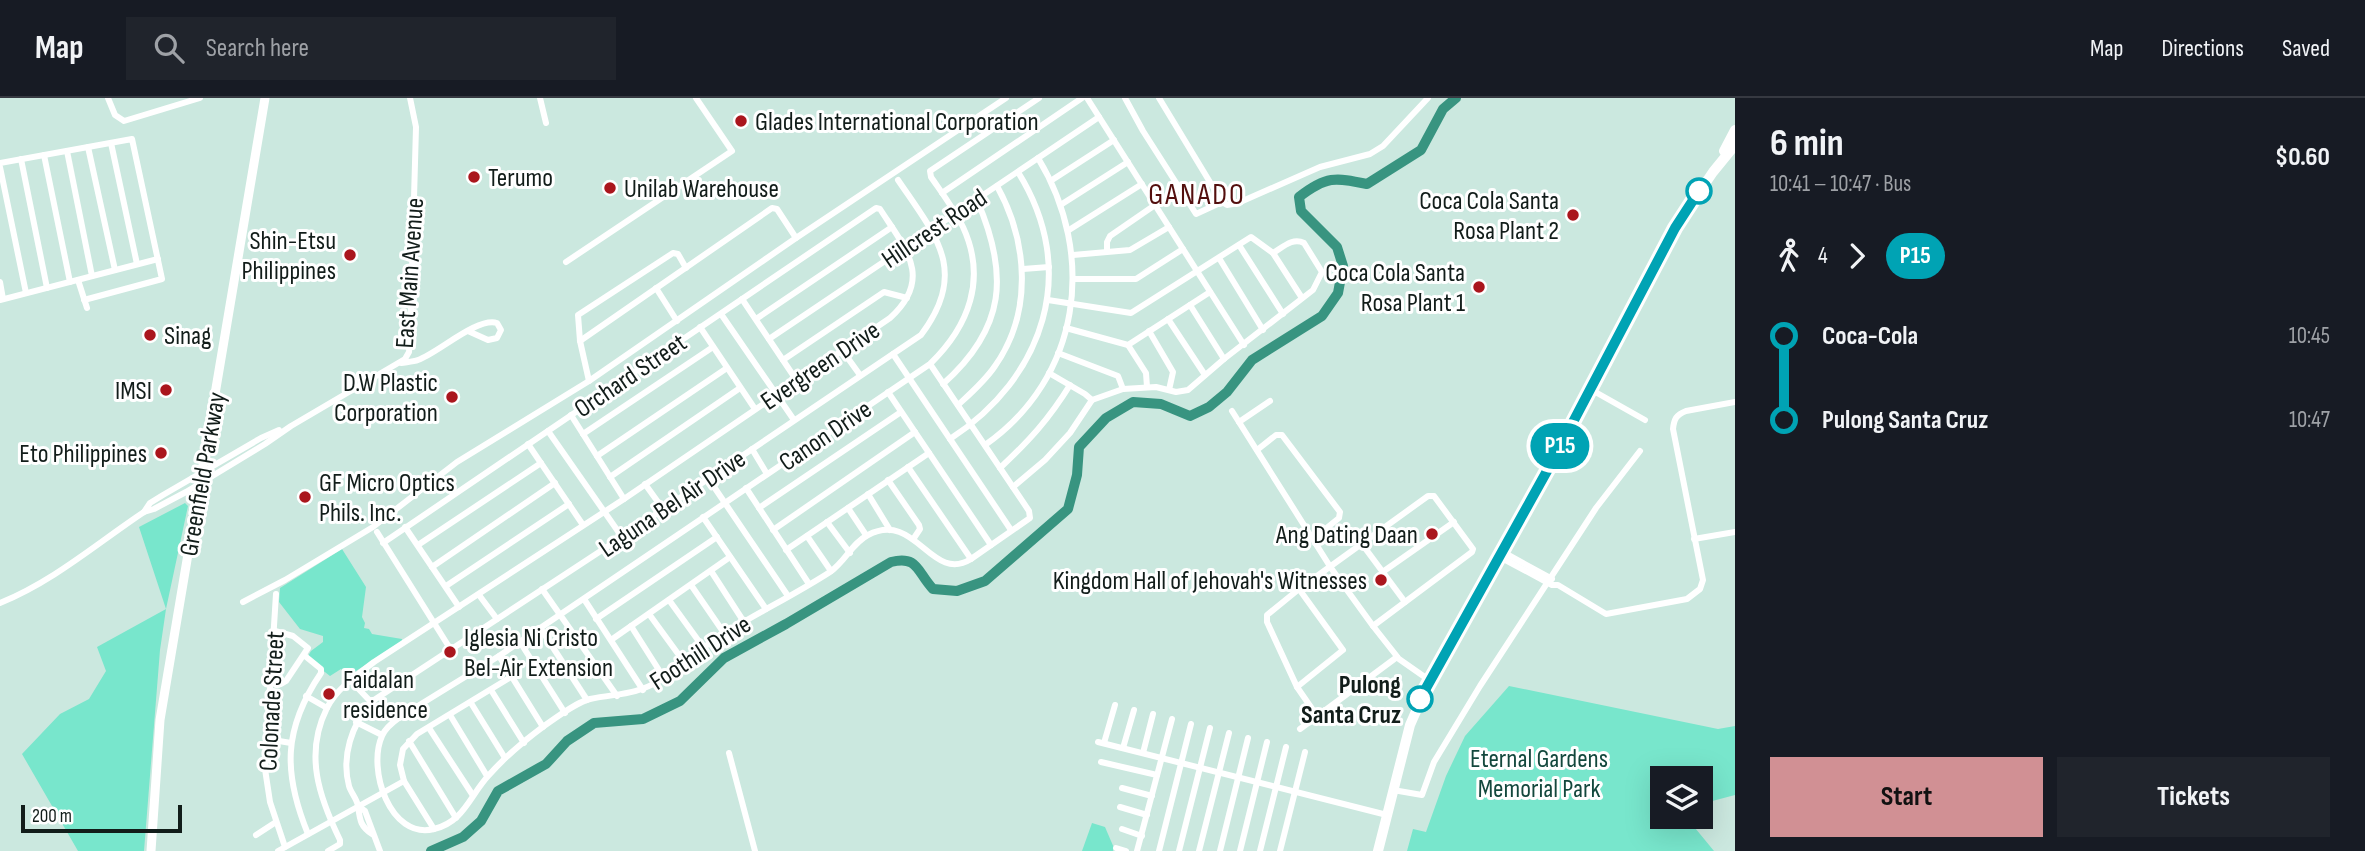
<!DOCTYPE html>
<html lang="en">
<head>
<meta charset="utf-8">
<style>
	body { margin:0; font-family:"Sofia Sans Condensed",sans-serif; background:#20242c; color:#f1f3f6; height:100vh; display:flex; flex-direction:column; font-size:26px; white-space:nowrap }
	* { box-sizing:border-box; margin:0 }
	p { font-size:23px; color:#9ea1a6 }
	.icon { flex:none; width:38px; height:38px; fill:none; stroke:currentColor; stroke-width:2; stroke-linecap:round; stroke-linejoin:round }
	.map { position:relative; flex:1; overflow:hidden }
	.details { display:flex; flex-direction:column; background:#171b24; width:630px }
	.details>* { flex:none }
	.badge { padding:0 14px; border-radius:23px; font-size:24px; line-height:46px }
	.buttons { position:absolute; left:1650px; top:668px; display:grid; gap:14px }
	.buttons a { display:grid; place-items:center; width:63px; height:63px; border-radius:0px; background:#171b24; box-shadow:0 7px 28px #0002; font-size:35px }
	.scale { position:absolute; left:21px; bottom:18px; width:161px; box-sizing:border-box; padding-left:7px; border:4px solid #121d1a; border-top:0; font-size:19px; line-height:24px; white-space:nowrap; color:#121d1a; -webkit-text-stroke:5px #fff; paint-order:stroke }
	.map>.badge { position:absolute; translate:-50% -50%; box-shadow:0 0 0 4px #fff }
	.legs { display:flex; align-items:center; gap:10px; height:77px; padding:0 35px; font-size:23px }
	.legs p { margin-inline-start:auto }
	.overview { display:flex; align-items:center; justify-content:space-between; height:119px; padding:0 35px }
	h1 { font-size:38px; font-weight:700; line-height:52px }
	.button { display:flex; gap:14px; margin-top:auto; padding:14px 35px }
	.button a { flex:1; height:80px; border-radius:0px; background:#d19094; color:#111; font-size:28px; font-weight:700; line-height:80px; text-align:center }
	.button a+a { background:#20242c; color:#f1f3f6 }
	ul { padding:0 35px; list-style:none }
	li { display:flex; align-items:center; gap:24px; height:84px; font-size:26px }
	li i { display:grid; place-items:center; width:10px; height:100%; margin:0 9px; background:currentColor }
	li i::after { content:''; width:18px; height:18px; margin:-9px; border:5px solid; border-radius:50%; background:#171b24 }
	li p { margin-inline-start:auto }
	li:first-child i { background:linear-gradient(#0000 50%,currentColor 0) }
	li:last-child i { background:linear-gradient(currentColor 50%,#0000 0) }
	header { display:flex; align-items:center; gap:42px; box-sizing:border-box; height:98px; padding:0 35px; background:#171b24; border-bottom:2px solid #363941 }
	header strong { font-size:33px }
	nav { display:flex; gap:38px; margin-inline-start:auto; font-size:24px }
	.search { width:490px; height:63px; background:#20242c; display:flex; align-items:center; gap:18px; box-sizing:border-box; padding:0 24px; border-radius:0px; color:#9ea1a6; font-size:26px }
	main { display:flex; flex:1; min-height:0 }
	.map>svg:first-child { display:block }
</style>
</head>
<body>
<header>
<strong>Map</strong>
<div class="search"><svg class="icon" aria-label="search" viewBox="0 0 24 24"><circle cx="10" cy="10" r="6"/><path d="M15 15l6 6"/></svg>Search here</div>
<nav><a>Map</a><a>Directions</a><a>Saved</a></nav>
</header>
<main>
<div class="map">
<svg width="1735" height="753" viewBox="0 0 1735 753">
	<rect width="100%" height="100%" fill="#cbe8df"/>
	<g fill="#78e6cc">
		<polygon points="185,405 188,408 166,511 160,552 144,753 78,753 22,656 60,616 89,601 106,573 97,549 166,511 139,429"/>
		<polygon points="342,451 366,489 362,519 365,525 364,530 369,531 372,536 402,541 402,544 348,578 341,571 330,578 307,560 311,553 323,544 323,538 300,531 279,504 280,490"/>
		<polygon points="1509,588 1718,631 1735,628 1735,697 1701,706 1701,681 1662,681 1662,719 1686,719 1714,753 1407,753 1413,731 1426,734 1446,678 1465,638"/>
		<polygon points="1092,725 1105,729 1114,750 1113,753 1082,753"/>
	</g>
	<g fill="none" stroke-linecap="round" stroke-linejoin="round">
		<path stroke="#389480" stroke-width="10" d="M431 753 463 739 481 723 498 693 546 666 567 643 594 625 643 621 680 603 724 560 786 526 891 464C918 457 917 474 933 491L957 493 985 483 1068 411 1077 377 1079 349 1106 320 1133 304 1161 306 1190 318 1209 309 1227 294 1252 262 1322 218 1338 195 1343 168 1337 149 1301 113 1299 99C1326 78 1335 79 1367 86L1421 52 1443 11 1456 0"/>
		<g stroke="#fff" stroke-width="6">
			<polyline points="108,0 115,17 124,23 200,0"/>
			<polyline points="540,0 546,25"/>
			<polyline points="1087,0 1244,247"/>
			<polyline points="1125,0 1143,33 1196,116 1222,104 1227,107 1238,105 1320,69 1370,56 1383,48 1428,0"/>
			<polyline points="1159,0 1222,104"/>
			<polyline points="111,45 137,166"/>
			<polyline points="88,49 115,172"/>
			<polyline points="67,53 92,178"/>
			<polyline points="44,57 70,184"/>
			<polyline points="21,61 47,190"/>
			<polyline points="0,65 132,41 162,181 84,202"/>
			<polyline points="0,69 26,195"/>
			<polyline points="1052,82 1114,42"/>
			<polyline points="942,95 1082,0"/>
			<polyline points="1062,106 1128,64"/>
			<polyline points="1069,132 1142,86"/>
			<polyline points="1239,147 1283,216"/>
			<polyline points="1107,153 1107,144 1110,138 1155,107"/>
			<polyline points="1273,155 1302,200"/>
			<polyline points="1073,157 1130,152 1169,129"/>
			<polyline points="1219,160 1263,232"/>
			<polyline points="566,164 732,53 696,0"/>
			<polyline points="1023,171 1049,169"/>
			<polyline points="1073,181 1136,181 1183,151"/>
			<polyline points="78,182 87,210"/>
			<polyline points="0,184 3,201"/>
			<polyline points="656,190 677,223"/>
			<polyline points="742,201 797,283"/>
			<polyline points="0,202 158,161"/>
			<polyline points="1190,207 1224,261"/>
			<polyline points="721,216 794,322"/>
			<polyline points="756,221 892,129"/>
			<polyline points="1168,221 1205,277"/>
			<polyline points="700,229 755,311"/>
			<polyline points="1066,230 1128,247 1210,194"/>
			<polyline points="1149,233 1173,274 1169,292"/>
			<polyline points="769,241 1099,19"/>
			<polyline points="580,243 772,110 777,111 796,140"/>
			<polyline points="1128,247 1146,275 1147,289"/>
			<polyline points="842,252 860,277"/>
			<polyline points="1058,255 1118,278 1123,291"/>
			<polyline points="893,256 1011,432"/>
			<polyline points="783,262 884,194 907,200"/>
			<path d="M401 265C406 264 413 264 418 262 438 255 477 219 497 225L501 232 497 240 488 242 468 233"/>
			<path d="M930 266 1029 413 1030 420 971 461C931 486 916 412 868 437 852 445 845 464 830 474 796 496 759 514 725 535 702 548 683 568 661 582 633 598 619 595 590 601 575 605 557 619 544 628 525 642 505 659 489 677 470 697 464 724 434 731 390 742 367 671 382 638 385 630 393 624 400 619L499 558 930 266C969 228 987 181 963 129 954 111 942 95 931 79L930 73 1039 0"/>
			<polyline points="1049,275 1085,296 1092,302"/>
			<polyline points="589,283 580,243 578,217 673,155 678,156 686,170"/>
			<path d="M943 286C1006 230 1009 176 977 102"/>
			<polyline points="1590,291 1645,322"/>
			<polyline points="888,294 991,447"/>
			<path d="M958 307C971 295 985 283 995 268 1033 214 1028 144 997 88"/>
			<polyline points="1232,313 1331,470 1373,528 1399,561 1429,582"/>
			<polyline points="571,317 624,401"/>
			<polyline points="1239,324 1270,303"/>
			<polyline points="548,333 622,439"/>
			<polyline points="583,336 713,249"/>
			<path d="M950 341C1044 280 1080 173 1018 74"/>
			<polyline points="528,346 583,427"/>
			<path d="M985 347C1081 280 1097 157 1038 60"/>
			<polyline points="752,351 767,376"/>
			<polyline points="1257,352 1276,337 1282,337 1340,414 1339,420 1313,441"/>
			<polyline points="597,358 727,270"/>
			<polyline points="908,369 971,461"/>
			<path d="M1000 370C1029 343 1049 321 1070 287"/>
			<polyline points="610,379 740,290"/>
			<polyline points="708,380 788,498"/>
			<polyline points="888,382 919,427 920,431 914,440"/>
			<polyline points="645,386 663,411"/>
			<path d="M1013 389 1045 362 1070 335 1092 302 1123 291 1156 289 1176 294 1188 292 1224 261 1313 192 1322 174 1304 145C1293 139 1283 149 1273 155L1251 139 1131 215 1048 202"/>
			<polyline points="746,390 809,486"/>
			<polyline points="868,396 890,432"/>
			<polyline points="759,410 901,314"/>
			<polyline points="848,410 866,437"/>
			<polyline points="144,414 150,405 163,397 261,340 279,332"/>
			<polyline points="703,419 766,511"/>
			<polyline points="827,424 850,455"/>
			<polyline points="405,429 459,509"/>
			<polyline points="773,432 915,334"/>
			<polyline points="377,434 451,552"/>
			<polyline points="807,438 831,473"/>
			<polyline points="1694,441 1735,434"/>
			<polyline points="1362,446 1405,504"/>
			<polyline points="418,447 541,365"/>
			<polyline points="786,452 929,355"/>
			<polyline points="1501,453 1552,481"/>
			<path d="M1498 458 1552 487H1558L1606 516 1687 501 1700 491 1703 482 1673 331C1674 321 1676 317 1686 313L1735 304"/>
			<polyline points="432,469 555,385"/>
			<polyline points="711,473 744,524"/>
			<polyline points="1384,473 1454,424"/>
			<polyline points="691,487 724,535"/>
			<polyline points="446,488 569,406"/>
			<polyline points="542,491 617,598"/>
			<polyline points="276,496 265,671 270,704 285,749"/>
			<polyline points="479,497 497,521"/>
			<polyline points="584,501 643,592"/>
			<polyline points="669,502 703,549"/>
			<polyline points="243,504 285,482 373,429 457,364 589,283 796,140 1006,0"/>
			<path d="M0 505C54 483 96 446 144 414L154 411 186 394 265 346 291 328 405 261 409 254 410 243 416 29 410 0"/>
			<polyline points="649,516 684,564"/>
			<polyline points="596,521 717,439"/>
			<polyline points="631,528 664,580"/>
			<polyline points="541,531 587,602"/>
			<polyline points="611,542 730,459"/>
			<polyline points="520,544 565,615"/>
			<path d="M305 558 321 571V575C283 631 283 675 308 736"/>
			<polyline points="499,558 543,629"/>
			<polyline points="350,582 371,604"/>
			<polyline points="271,585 281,586 286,583 308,550 293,538 275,533"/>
			<polyline points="1297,589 1343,552 1299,491"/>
			<polyline points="491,592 524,645"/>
			<polyline points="306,598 327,610"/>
			<polyline points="471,605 505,660"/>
			<polyline points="450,617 487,678"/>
			<polyline points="1317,618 1297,589 1267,524 1267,517 1299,491 1428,398 1434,398 1473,451 1472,454 1373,528"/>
			<polyline points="356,624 382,637"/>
			<polyline points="429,630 472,696"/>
			<polyline points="1300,631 1397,559"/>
			<polyline points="267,641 291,645"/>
			<polyline points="409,643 456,720"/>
			<polyline points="1098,644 1387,717"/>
			<polyline points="1104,645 1115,607"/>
			<polyline points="1123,650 1134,612"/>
			<polyline points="729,655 755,753"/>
			<polyline points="1143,655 1153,616"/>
			<polyline points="1101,664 1157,677"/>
			<polyline points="1122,690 1152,698"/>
			<polyline points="1393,692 1422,697 1434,664 1480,588 1596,410 1640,353"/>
			<polyline points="358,708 365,713 380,753"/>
			<polyline points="1120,709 1147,717"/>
			<polyline points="434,731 404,683 400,667 403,651 417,636 511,579"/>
			<polyline points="1122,731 1142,738"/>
			<path d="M372 736C360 728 360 722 358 708 357 701 351 695 349 688 341 658 352 627 371 604L622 439 921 237C969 173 936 138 898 82"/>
			<polyline points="256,737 276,724"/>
			<polyline points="1116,750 1126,753"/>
			<polyline points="278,753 404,683"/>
			<path d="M328 753 340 746V742C319 699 304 656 327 610 337 590 357 577 374 564L624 401 890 220C934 180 905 150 880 111L876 110 383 445"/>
			<polyline points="1137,753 1172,621"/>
			<polyline points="1159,753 1191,626"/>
			<polyline points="1179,753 1210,630"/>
			<polyline points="1199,753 1229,635"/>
			<polyline points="1220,753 1248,640"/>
			<polyline points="1240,753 1267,644"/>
			<polyline points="1260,753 1286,649"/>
			<polyline points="1280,753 1305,654"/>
		</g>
		<polyline stroke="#fff" stroke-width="9" points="151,753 160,622 265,0"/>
		<g stroke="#fff" stroke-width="10">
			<polyline points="1724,53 1735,32"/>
			<polyline points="1378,753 1410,627 1432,577 1552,364 1675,130 1713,74 1735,47"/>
		</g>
	</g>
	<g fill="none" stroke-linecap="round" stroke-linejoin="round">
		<g stroke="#fff" stroke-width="16">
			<polyline id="line-1" points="1420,601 1552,364 1675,130 1699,93"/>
		</g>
		<use href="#line-1" stroke="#00a3b4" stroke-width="10"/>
	</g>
	<g fill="#aa161d" stroke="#fff" stroke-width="2.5">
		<circle cx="741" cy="23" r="7"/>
		<circle cx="474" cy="79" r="7"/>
		<circle cx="610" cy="90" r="7"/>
		<circle cx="1573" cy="117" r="7"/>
		<circle cx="350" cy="157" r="7"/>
		<circle cx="1479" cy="189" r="7"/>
		<circle cx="150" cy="237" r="7"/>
		<circle cx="166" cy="292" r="7"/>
		<circle cx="452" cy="299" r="7"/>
		<circle cx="161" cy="355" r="7"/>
		<circle cx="305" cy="399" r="7"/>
		<circle cx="1432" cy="436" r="7"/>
		<circle cx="1381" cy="482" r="7"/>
		<circle cx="450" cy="554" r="7"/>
		<circle cx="329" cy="596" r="7"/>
	</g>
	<g fill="#fff" stroke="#00a3b4" stroke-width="3.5">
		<circle cx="1699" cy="93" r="12"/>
		<circle cx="1420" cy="601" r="12"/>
	</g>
	<g text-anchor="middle" stroke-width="6" stroke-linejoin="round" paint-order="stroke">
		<g font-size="26" fill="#121d1a" stroke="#fff" text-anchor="end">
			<text x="755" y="32" text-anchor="start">Glades International Corporation</text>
			<text x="488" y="88" text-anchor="start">Terumo</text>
			<text x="624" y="99" text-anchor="start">Unilab Warehouse</text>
			<text x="1559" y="111">Coca Cola Santa<tspan x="1559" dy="30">Rosa Plant 2</tspan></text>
			<text x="336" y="151">Shin-Etsu<tspan x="336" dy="30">Philippines</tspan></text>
			<text x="1465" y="183">Coca Cola Santa<tspan x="1465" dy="30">Rosa Plant 1</tspan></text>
			<text x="164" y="246" text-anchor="start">Sinag</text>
			<text x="438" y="293">D.W Plastic<tspan x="438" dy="30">Corporation</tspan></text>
			<text x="152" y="301">IMSI</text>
			<text x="147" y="364">Eto Philippines</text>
			<text x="319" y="393" text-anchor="start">GF Micro Optics<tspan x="319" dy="30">Phils. Inc.</tspan></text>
			<text x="1418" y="445">Ang Dating Daan</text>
			<text x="1367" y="491">Kingdom Hall of Jehovah's Witnesses</text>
			<text x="464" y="548" text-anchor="start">Iglesia Ni Cristo<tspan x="464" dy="30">Bel-Air Extension</tspan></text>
			<text x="343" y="590" text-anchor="start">Faidalan<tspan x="343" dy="30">residence</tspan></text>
		</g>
		<g font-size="26" fill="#121d1a" stroke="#fff">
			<text transform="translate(934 130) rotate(-34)" y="9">Hillcrest Road</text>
			<text transform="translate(409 175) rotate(-86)" y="9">East Main Avenue</text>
			<text transform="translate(820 267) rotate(-34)" y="9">Evergreen Drive</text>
			<text transform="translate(630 277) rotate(-34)" y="9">Orchard Street</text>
			<text transform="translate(825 337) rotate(-34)" y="9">Canon Drive</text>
			<text transform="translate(202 376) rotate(-80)" y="9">Greenfield Parkway</text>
			<text transform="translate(672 405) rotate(-34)" y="9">Laguna Bel Air Drive</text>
			<text transform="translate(700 554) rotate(-33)" y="9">Foothill Drive</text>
			<text transform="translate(271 603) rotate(-87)" y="9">Colonade Street</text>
		</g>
		<g font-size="26" font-weight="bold" fill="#121d1a" stroke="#fff" text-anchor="end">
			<text x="1401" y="595">Pulong<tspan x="1401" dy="30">Santa Cruz</tspan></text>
		</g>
		<g font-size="26" fill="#13483d" stroke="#fff">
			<text x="1539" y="669">Eternal Gardens<tspan x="1539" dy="30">Memorial Park</tspan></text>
		</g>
		<g font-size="30" letter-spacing="2" fill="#530f0e" stroke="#fff">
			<text x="1197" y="106">GANADO</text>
		</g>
	</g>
</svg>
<div class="buttons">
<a><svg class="icon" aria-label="layers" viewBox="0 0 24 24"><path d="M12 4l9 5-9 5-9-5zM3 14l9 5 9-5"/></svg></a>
</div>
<div class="scale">200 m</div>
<b class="badge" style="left:1560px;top:348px;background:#00a3b4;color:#fff">P15</b>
</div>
<section class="details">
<div class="overview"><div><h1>6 min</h1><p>10:41 – 10:47 · Bus</p></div><b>$0.60</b></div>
<div class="legs"><svg class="icon" aria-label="walk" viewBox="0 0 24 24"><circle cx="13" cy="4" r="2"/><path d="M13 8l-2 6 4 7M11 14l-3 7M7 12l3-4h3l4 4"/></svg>4<svg class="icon" aria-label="forward" viewBox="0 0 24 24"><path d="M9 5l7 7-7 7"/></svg><b class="badge" style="background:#00a3b4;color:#fff">P15</b></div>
<ul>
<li><i style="color:#00a3b4"></i><b>Coca-Cola</b><p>10:45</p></li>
<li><i style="color:#00a3b4"></i><b>Pulong Santa Cruz</b><p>10:47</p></li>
</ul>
<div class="button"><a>Start</a><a>Tickets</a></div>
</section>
</main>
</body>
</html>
